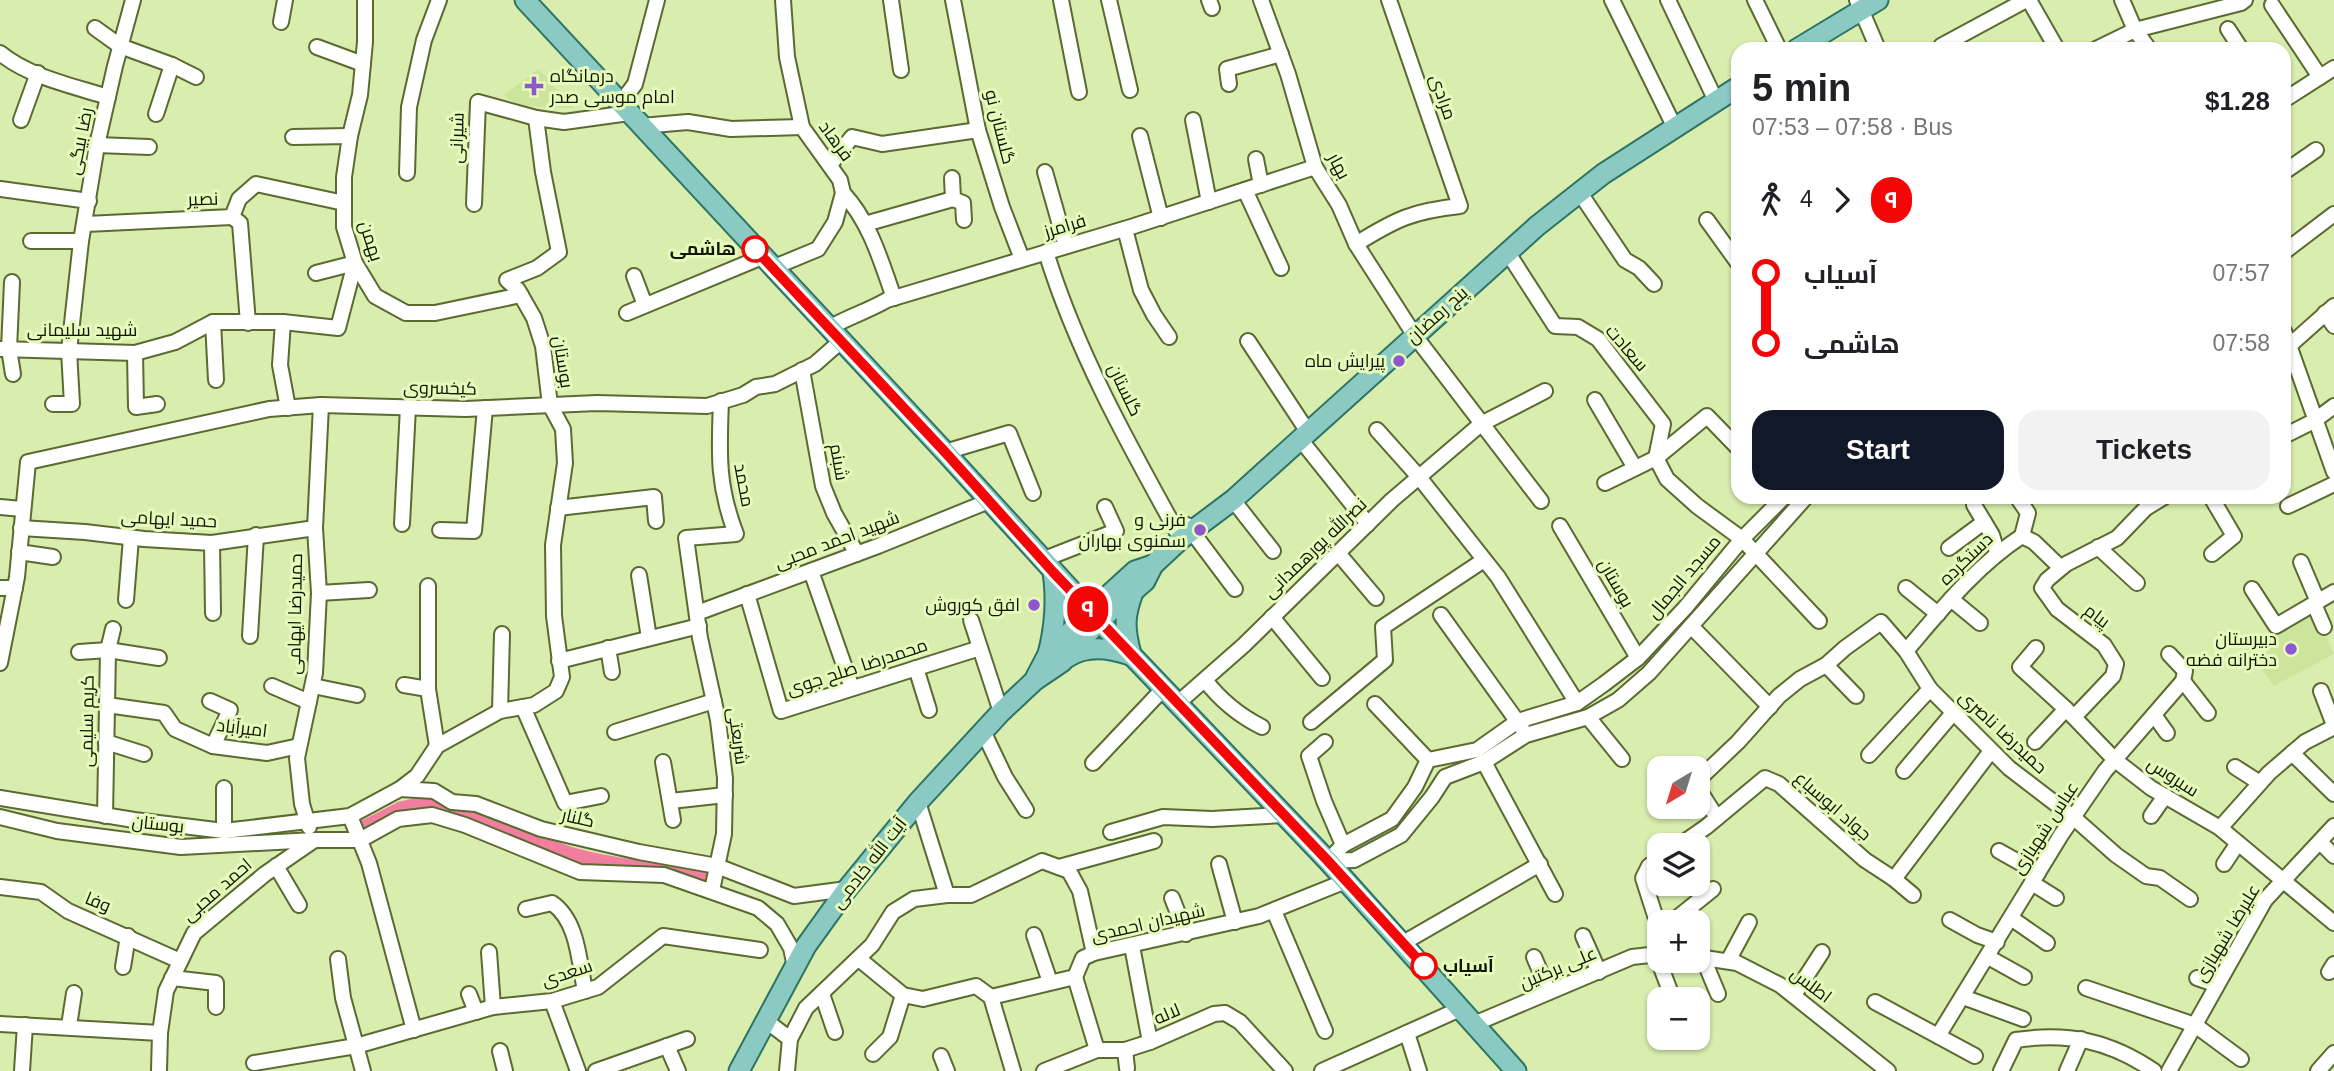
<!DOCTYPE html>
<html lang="en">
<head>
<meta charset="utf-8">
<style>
	body { margin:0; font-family:Arial,Cairo,sans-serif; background:#f2f2f2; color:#202124; height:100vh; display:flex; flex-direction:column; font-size:26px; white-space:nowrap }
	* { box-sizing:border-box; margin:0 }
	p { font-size:23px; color:#757577 }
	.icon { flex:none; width:38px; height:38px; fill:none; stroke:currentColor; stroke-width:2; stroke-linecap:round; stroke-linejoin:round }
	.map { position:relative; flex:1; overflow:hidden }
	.drawer { position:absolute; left:1731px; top:42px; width:560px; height:462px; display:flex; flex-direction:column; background:#fff; border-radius:21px; box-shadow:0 2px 5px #0004 }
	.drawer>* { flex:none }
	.badge { padding:0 14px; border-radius:23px; font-size:24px; line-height:46px }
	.needle { width:46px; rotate:218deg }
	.controls { position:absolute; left:1647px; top:756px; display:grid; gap:14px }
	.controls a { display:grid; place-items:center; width:63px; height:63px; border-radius:14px; background:#fff; box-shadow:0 2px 5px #0004; font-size:35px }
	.map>.badge { position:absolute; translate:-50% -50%; box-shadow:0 0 0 4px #fff }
	.legs { display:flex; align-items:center; gap:10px; height:77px; padding:0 21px; font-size:23px }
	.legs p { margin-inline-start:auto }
	.head { display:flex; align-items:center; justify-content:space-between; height:119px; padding:0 21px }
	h1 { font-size:38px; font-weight:700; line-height:52px }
	.button { display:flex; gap:14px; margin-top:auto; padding:14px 21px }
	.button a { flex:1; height:80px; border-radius:21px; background:#111827; color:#fff; font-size:28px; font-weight:700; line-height:80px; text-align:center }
	.button a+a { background:#f2f2f2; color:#202124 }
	ul { padding:0 21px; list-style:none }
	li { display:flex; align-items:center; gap:24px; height:70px; font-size:26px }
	li i { display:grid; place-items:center; width:10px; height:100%; margin:0 9px; background:currentColor }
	li i::after { content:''; width:18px; height:18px; margin:-9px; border:5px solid; border-radius:50%; background:#fff }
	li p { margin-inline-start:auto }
	li:first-child i { background:linear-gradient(#0000 50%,currentColor 0) }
	li:last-child i { background:linear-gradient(currentColor 50%,#0000 0) }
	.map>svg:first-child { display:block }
</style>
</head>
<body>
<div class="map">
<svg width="2334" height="1071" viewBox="0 0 2334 1071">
	<rect width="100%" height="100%" fill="#d8edae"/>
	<g fill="#cde49d">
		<polygon points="538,69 553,82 551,85 574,100 572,108 518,106 504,95"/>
		<polygon points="2316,614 2334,654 2274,686 2246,646 2306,615"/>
	</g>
	<path fill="#f17e9f" d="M424 796C437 796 449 801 461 805 499 816 534 835 572 847 617 860 664 862 710 870L706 884 581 866 433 810 364 834 359 822 398 802Z"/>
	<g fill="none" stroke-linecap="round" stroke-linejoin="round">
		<g stroke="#5a6a30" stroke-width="18">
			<g id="minor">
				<polyline points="365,0 365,42 360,95 350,136 344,177 344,227 355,263 375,296 406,313 435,313 521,295"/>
				<polyline points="891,0 901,70"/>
				<polyline points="953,0 978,130 1002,207 1022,259"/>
				<polyline points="1061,0 1079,92"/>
				<polyline points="1109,0 1130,90"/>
				<polyline points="1209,0 1212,8"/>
				<polyline points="1261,0 1288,74 1315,167 1339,205 1356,244 1415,336 1541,501"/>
				<polyline points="1612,0 1675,128"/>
				<polyline points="1668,0 1716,101"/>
				<polyline points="1755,0 1779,49"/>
				<polyline points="1857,0 1878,49"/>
				<polyline points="2029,0 2057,49"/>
				<polyline points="2122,0 2135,30 2149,49"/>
				<polyline points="2272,5 2320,77"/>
				<polyline points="281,22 285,0"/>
				<polyline points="95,28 120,46 172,65 196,77"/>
				<polyline points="2228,29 2241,49"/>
				<polyline points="1941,46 2026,0"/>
				<polyline points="317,47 363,64"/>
				<polyline points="2096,49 2135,30 2241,3 2245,0"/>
				<path d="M0 53C29 77 73 86 108 97"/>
				<polyline points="1229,84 1227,69 1281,54"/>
				<polyline points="2284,100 2334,68"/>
				<polyline points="620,104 635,84 657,0"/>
				<polyline points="156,114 172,65"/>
				<polyline points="21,120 38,73"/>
				<polyline points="1193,120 1209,202"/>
				<polyline points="641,126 688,122 731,129 802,127"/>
				<polyline points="1140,136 1161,218"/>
				<polyline points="293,137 350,136"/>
				<polyline points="97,145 149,147"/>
				<polyline points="1256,159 1261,185"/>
				<polyline points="830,165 852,137 882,144 978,130"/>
				<polyline points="1045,172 1066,246"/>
				<polyline points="2284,172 2316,150"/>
				<polyline points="407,173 409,107 424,40 439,0"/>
				<polyline points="952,178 953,199 963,203 964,220"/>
				<polyline points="0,189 89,201"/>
				<polyline points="1245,190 1281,268"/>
				<path d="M843 193C870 222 881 261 894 298"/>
				<polyline points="1580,193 1625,260 1639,268 1654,284"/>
				<polyline points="474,204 478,102 536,118 564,122 629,113"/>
				<polyline points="232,217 240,223 248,323"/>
				<polyline points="1707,220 1738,263"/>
				<polyline points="86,224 232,217 239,199 256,184 344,203"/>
				<polyline points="865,224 953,199"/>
				<polyline points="1125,229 1141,290 1154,315 1169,337"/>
				<polyline points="31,241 81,241"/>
				<path d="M1356 244C1396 219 1413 211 1460 206L1389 0"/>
				<path d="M1046 252C1077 353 1130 447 1181 539"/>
				<polyline points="2284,252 2334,214"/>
				<polyline points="1508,253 1555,326 1578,327 1598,339 1663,424 1656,458"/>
				<polyline points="772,268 818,249 835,222 843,193 840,180 802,127 787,57 783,0"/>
				<polyline points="634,276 645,305"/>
				<polyline points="12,282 9,349 13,374"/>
				<polyline points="627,313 762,257"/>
				<polyline points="2325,313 2334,326"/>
				<polyline points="213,322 216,380"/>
				<polyline points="283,322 280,365 288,408"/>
				<path d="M829 328C848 317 868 311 887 300L1134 226 1315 167"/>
				<polyline points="2284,331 2334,472"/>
				<polyline points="1248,341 1308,432"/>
				<polyline points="2289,346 2334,306"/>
				<polyline points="0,349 135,353 175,342 213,322 283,322 338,328 355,263 316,273"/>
				<polyline points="135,353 136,407 157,404"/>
				<polyline points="802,370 823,486 834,513 857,554"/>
				<polyline points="1595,400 1635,468"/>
				<polyline points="53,404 72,404 69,351 81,241 97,145 115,66 133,0"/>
				<polyline points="1377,430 1419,477 1498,577 1577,703"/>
				<polyline points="2284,436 2314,421 2334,406"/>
				<polyline points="1300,439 1368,524"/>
				<polyline points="945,452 1009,433 1033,493"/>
				<polyline points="1656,458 1667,479 1697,506 1742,539 1819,621"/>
				<polyline points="1605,483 1656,458 1707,416 1738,448"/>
				<polyline points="2017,497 2028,513 2022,536"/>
				<polyline points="2211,497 2234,536 2212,554"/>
				<polyline points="1233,500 1273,551"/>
				<polyline points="1974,505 1992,535 1997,552"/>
				<polyline points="2288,506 2334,484"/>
				<polyline points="0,507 22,509"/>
				<polyline points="558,508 654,497 656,521"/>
				<polyline points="402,524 408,407"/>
				<polyline points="1187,525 1235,589"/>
				<polyline points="1560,526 1638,658"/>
				<polyline points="21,528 85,532 144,539 212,543 315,528"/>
				<polyline points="440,530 474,531 485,408"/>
				<polyline points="212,543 213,613"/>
				<polyline points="2098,547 2137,583"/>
				<polyline points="1949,548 1984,522"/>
				<polyline points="19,552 53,557"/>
				<polyline points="1338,553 1376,598"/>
				<polyline points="1042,560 1116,531 1105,507"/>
				<polyline points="2301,562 2318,602"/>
				<polyline points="811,571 852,688"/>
				<polyline points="639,575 649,638"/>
				<polyline points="428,586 428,689 437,746"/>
				<polyline points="0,588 15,588"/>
				<polyline points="1906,588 1938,614"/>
				<polyline points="2252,589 2276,626 2334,592"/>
				<polyline points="319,593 369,590"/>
				<polyline points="747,594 781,711 980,648"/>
				<polyline points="1951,599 1980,623"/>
				<polyline points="126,600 131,538"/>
				<polyline points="2314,604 2324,627"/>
				<polyline points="697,613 878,546 989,501"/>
				<polyline points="1441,615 1522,728"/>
				<polyline points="1272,617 1322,678"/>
				<polyline points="971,620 1001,712"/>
				<polyline points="1691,626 1770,707"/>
				<polyline points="250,636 256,535"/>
				<polyline points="608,648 612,672"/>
				<polyline points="2036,648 2020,667 2066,709 2115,760 2151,788 2220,828 2334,923"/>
				<path d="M1906 651C1941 610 1976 566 2022 536L2034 542 2061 568"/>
				<polyline points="79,652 108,650 159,658"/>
				<polyline points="559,661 699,626"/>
				<polyline points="0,663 17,577 28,462 269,409 321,405 466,409 597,403 707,406 743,395 756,387 775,384 815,364 841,341"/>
				<polyline points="1826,665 1856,696"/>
				<polyline points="916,668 929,710"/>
				<path d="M1205 680C1221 701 1238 715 1262 727"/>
				<polyline points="2183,681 2208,713"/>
				<polyline points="404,685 428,689"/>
				<polyline points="272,686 309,702"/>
				<polyline points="313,686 357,695"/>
				<polyline points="2321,691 2334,725"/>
				<polyline points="210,701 230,710 213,746"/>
				<polyline points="1178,703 1244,645 1392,500 1481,424 1545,391"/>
				<polyline points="1375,704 1428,760"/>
				<polyline points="107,705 164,713 175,729 213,746 267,753 299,746"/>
				<polyline points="523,707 565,803 601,796"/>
				<polyline points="500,711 502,634"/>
				<polyline points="2154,715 2167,733"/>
				<polyline points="1588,717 1622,759"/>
				<polyline points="2074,717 2113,676 2116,664 2104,645 2057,609 2042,588 2047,580 2066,564 2117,538 2146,508 2164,497"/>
				<polyline points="1311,722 1385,660 1383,627 1484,560"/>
				<polyline points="983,731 1005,777 1026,810"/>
				<polyline points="615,732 714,701"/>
				<polyline points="106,742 144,754"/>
				<polyline points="1325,742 1309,756 1324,801 1343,845"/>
				<polyline points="2035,742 2066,709"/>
				<polyline points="2292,753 2334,794"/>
				<polyline points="1869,755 1930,689"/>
				<polyline points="663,762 673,820"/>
				<polyline points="1484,762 1555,894"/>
				<polyline points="1093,763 1164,688"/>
				<polyline points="2235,767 2260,783"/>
				<polyline points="1904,771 1953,713"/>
				<polyline points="1698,780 1738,742 1779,696 1800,679 1826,665 1845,648 1881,622 1906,651 1930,689 2009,768 2073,817 2116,855 2146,876 2160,878 2190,899"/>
				<polyline points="224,788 224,831"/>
				<polyline points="1698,788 1717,818"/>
				<polyline points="400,789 417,776 437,746 500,711 534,705 556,691 562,677 554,616 553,545 565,463 563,429 550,405 543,346 534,318 518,290 507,280 537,268 559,252 543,172 536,118"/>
				<polyline points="0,798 134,820 224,831 350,816 400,789 434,791 452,802 476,804 541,829 639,852 717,866 794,896 847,889"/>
				<polyline points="671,801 725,795"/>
				<polyline points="918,802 947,895"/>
				<polyline points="105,816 108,650 113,629"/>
				<polyline points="350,816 369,863 414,1030"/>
				<polyline points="2151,816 2165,796"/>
				<polyline points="0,817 57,831 181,847 314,840 360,840 398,819 432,815 465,825 580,872 664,875 758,908 777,924 791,948 795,967"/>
				<polyline points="309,827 302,804 297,758 315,673 319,593 315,528 321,405"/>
				<polyline points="2220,828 2269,773 2305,742 2334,727"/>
				<polyline points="1111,832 1163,817 1212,819 1283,815"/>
				<polyline points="2320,842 2334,856"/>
				<polyline points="1680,845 1706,827 1765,778 1779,784 1865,860 1894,879 1913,895"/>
				<polyline points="1999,851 2038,873"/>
				<polyline points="1659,859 1649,866 1643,878 1659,928"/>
				<polyline points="1328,861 1354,860 1401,835 1432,797 1445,777 1484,762 1526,735 1588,717 1618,700 1649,673 1806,497"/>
				<polyline points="1328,861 1343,845 1392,819 1415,787 1428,760 1477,750 1518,721 1577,703 1604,684 1638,658 1685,608 1742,539 1784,497"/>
				<polyline points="1219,864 1235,922"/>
				<polyline points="2224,864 2238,843"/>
				<polyline points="276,866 299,905"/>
				<polyline points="1059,867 1154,841"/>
				<polyline points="1894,879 1991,751"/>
				<polyline points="2032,883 2056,898"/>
				<polyline points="0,887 41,892 68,911 180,961"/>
				<path d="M712 890 724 834 725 778 718 720 700 638 686 538 736 534C717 485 719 452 721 401"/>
				<polyline points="1172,898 1186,934"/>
				<path d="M526 909 552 903C578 921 579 961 585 991"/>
				<polyline points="1274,911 1325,1031"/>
				<polyline points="2011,918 2047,943"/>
				<polyline points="1950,920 1977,935 1997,942"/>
				<polyline points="1672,922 1713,889"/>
				<polyline points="1034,935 1050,982"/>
				<polyline points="1583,936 1599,972"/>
				<polyline points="1403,943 1540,864"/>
				<polyline points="1132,946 1150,1042"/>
				<polyline points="489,952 493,1007"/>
				<polyline points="1656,954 1670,991 1664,999"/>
				<polyline points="1534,957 1549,992"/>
				<polyline points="1698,957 1737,963 1780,985 1888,1071"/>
				<polyline points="1988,957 2024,977"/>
				<polyline points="1703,958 1718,994"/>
				<polyline points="338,959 343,998 363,1071"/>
				<polyline points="859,959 903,995 923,999 976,986 991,997"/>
				<polyline points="1728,961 1749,922"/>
				<polyline points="123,967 128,936"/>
				<polyline points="2329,972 2334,964"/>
				<polyline points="1075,977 1097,1050"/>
				<polyline points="172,978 216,983 216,1007"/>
				<polyline points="2197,978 2217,985"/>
				<polyline points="2086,988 2195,1025 2241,1059"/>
				<polyline points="469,994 476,1012"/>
				<polyline points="822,994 835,1032"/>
				<polyline points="1794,995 1822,952"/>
				<polyline points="991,997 1075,977 1083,958 1094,953 1259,916 1346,881"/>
				<polyline points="991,997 1013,1071"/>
				<polyline points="1963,997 2023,1019"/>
				<polyline points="552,1001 578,1071"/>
				<polyline points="1875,1002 1975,1056"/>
				<polyline points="765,1020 790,1039"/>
				<polyline points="0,1024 160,1033"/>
				<polyline points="1474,1024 1632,957 1659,954"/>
				<polyline points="69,1026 74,993"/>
				<polyline points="1407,1033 1419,1071"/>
				<polyline points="1938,1036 2061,835 2105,771 2183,681 2185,671 2169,654"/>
				<polyline points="667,1046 678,1071"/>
				<polyline points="1125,1050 1127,1068"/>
				<polyline points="500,1051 505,1071"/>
				<polyline points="873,1054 890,1037 903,995"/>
				<polyline points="941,1056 947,1071"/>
				<polyline points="254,1063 356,1046 493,1007 552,1001 598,987 663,936 760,950"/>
				<polyline points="22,1071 25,1025"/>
				<polyline points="159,1071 160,1033 166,991 194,933 265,874 313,841"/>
				<polyline points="596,1071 687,1039"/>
				<polyline points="787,1071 790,1039 806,1008 872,945 893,912 914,899 947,895 971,895 1042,861 1069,871 1080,891 1094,953"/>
				<polyline points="1044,1071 1097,1050 1125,1050 1150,1042 1214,1014 1225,1013 1240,1022 1285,1071"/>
				<polyline points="1322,1071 1460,1009"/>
				<path d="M2001 1071 2016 1040C2068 1032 2110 1041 2154 1071"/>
				<polyline points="2067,1071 2081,1039"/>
				<polyline points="2169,1071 2265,900 2334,826"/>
				<polyline points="2318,1071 2334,1053"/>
			</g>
		</g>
		<g stroke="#2e7464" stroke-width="23">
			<g id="major">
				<polyline points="525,0 945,452 1099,621 1328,861 1516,1071"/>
				<polyline points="1797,49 1878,0"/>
				<path d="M1048 654C1055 627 1057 599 1053 572"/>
				<path d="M1131 654C1124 628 1124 615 1134 590"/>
				<path d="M1068 657C1086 645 1110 648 1130 655"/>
				<polyline points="1036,677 1047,656 1090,612 1135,571 1153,565"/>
				<polyline points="739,1071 806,946 847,889 918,802 1001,712 1034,681 1062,662 1099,621 1145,581 1153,565 1181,539 1233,500 1537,226 1603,174 1738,87"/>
			</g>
		</g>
		<use href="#minor" stroke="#fff" stroke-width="14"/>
		<use href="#major" stroke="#8bcac2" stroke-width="19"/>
	</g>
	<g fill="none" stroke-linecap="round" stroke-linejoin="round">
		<g stroke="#fff" stroke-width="16">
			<polyline id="line-1" points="755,249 945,452 1053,572 1328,861 1424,966"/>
		</g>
		<use href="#line-1" stroke="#f40606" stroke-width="10"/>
	</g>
	<g fill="#8f57ce" stroke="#e5fabb" stroke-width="2.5">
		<path d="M530.5 75.5h7v7h7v7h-7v7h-7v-7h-7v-7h7z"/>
		<circle cx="1399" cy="361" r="7"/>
		<circle cx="1200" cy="530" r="7"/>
		<circle cx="1034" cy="605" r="7"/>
		<circle cx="2291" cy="649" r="7"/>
	</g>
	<g fill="#fff" stroke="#f40606" stroke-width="3.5">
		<circle cx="755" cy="249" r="12"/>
		<circle cx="1424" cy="966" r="12"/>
	</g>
	<g text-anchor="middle" stroke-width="6" stroke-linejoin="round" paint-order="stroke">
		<g font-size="18" fill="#101601" stroke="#e5fabb" text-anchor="end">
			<text x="550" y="82" text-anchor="start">درمانگاه<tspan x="550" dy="21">امام موسی صدر</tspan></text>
			<text x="1385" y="367">پیرایش ماه</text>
			<text x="1186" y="526">فرنی و<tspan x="1186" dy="21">سمنوی بهاران</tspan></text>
			<text x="1020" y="611">افق کوروش</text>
			<text x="2277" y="645">دبیرستان<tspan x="2277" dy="21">دخترانه فضه</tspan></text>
		</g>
		<g font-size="18" fill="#101601" stroke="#e5fabb">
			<text transform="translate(1443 97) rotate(71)" y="6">مرادی</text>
			<text transform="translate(1000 127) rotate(76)" y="6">گلستان نو</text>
			<text transform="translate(457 138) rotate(-88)" y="6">شیرانی</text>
			<text transform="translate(80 141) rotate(-79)" y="6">رضا بیگی</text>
			<text transform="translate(836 141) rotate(54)" y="6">فرهاد</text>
			<text transform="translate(1339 166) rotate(62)" y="6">بهار</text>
			<text transform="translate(203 199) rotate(-2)" y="6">نصیر</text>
			<text transform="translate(1065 226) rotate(-17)" y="6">فرامرز</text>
			<text transform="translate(371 241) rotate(72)" y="6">بهمن</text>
			<text transform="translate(1437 315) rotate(-42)" y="6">پنج رمضان</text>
			<text x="82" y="336">شهید سلیمانی</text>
			<text transform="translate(1627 348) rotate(49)" y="6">سعادت</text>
			<text transform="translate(563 362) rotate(81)" y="6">بوستان</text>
			<text transform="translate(440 388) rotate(1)" y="6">کیخسروی</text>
			<text transform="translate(1125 390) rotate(64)" y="6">گلستان</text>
			<text transform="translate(839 462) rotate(80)" y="6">شبنم</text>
			<text transform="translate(744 485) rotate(79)" y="6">محمد</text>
			<text transform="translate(169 519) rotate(3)" y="6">حمید ایهامی</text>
			<text transform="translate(837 540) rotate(-21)" y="6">شهید احمد محبی</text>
			<text transform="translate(1315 548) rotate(-44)" y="6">نصرالله پورهمدانی</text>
			<text transform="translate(1966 559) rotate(-44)" y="6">دستگرده</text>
			<text transform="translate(1684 577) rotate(-50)" y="6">مسجد الجمال</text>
			<text transform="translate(1616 583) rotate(60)" y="6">بوستان</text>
			<text transform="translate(295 614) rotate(-89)" y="6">حمیدرضا ایهامی</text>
			<text transform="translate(2097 616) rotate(37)" y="6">پیام</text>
			<text transform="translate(857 667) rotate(-18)" y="6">محمدرضا صلح جوی</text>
			<text transform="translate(87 721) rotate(-89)" y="6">کریم سلیمی</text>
			<text transform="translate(242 728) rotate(7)" y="6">امیرآباد</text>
			<text transform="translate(2003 732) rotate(43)" y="6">حمیدرضا ناصری</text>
			<text transform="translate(738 736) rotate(82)" y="6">شریعتی</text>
			<text transform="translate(2173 777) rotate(33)" y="6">سیروس</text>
			<text transform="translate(1833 806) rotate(41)" y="6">جواد ابوسباع</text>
			<text transform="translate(578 818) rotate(13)" y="6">گلنار</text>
			<text transform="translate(158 824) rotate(6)" y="6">بوستان</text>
			<text transform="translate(2045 828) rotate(-57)" y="6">عباس شهبازی</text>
			<text transform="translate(869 863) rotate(-52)" y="6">آیت الله خادمی</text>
			<text transform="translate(217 890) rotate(-41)" y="6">احمد محبی</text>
			<text transform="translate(98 902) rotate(22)" y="6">وفا</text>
			<text transform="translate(1148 923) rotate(-13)" y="6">شهیدان احمدی</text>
			<text transform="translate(2227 933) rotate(-59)" y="6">علیرضا شهبازی</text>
			<text transform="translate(1558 968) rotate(-23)" y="6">علی برکتین</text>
			<text transform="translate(567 973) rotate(-18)" y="6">سعدی</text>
			<text transform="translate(1811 985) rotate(37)" y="6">اطلس</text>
			<text transform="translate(1167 1014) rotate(-23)" y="6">لاله</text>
		</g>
		<g font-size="18" font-weight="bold" fill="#101601" stroke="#e5fabb" text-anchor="end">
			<text x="736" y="255">هاشمی</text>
			<text x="1443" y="972" text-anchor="start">آسیاب</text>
		</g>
	</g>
</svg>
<div class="controls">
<a><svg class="needle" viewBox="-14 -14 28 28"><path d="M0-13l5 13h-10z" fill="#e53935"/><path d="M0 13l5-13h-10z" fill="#757577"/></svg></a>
<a><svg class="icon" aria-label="layers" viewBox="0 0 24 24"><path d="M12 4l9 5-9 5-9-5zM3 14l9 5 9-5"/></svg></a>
<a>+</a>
<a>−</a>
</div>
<b class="badge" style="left:1088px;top:609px;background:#f40606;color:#fff">۹</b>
<section class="drawer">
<div class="head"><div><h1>5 min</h1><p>07:53 – 07:58 · Bus</p></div><b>$1.28</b></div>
<div class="legs"><svg class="icon" aria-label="walk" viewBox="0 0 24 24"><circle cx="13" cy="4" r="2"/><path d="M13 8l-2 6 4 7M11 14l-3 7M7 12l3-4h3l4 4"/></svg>4<svg class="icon" aria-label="forward" viewBox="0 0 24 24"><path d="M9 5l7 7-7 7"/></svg><b class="badge" style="background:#f40606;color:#fff">۹</b></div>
<ul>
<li><i style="color:#f40606"></i><b>آسیاب</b><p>07:57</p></li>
<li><i style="color:#f40606"></i><b>هاشمی</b><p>07:58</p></li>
</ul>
<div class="button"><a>Start</a><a>Tickets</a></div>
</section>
</div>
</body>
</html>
